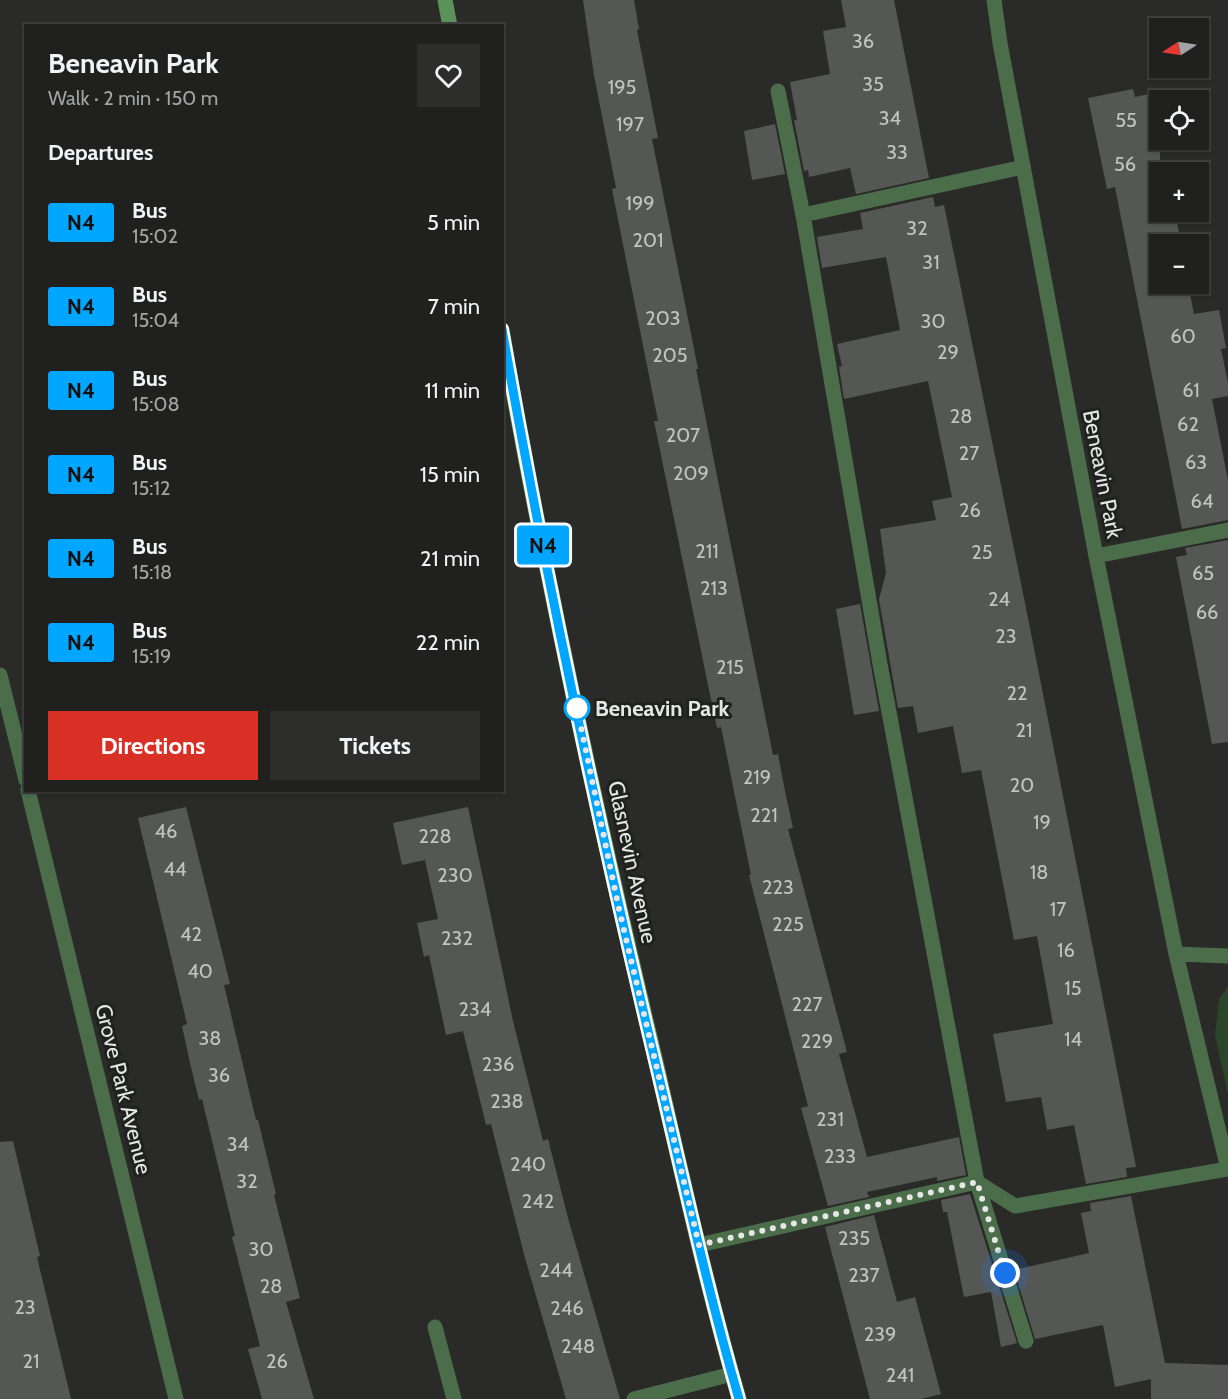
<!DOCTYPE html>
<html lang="en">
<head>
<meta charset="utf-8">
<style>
	body { margin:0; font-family:Cabin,sans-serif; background:#2d2d2c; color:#f1f3f6; height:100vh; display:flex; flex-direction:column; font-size:22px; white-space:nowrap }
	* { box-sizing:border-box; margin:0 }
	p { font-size:20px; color:#a2a3a4 }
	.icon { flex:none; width:33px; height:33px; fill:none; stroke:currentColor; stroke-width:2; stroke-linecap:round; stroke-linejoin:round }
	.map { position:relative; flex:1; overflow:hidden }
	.side { position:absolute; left:24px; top:24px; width:480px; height:768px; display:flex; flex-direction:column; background:#20201f; border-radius:0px; box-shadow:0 2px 4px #0004,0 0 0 2px #3d3e3d }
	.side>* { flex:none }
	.badge { padding:0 12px; border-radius:4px; font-size:21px; line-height:39px }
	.needle { width:39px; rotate:258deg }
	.buttons { position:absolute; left:1149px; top:18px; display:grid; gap:12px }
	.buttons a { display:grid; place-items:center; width:60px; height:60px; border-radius:0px; background:#20201f; box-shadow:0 2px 4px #0004,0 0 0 2px #3d3e3d; font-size:30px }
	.you { position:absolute; width:30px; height:30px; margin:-15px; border:4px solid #fff; border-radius:50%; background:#1a73e8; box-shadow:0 0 0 9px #1a73e833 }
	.map>.badge { position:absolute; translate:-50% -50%; box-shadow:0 0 0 3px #fff }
	h2 { padding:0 24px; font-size:22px; line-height:54px }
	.round { display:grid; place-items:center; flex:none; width:63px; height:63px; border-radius:0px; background:#2d2d2c }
	.headline { display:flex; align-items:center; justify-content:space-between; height:102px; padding:0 24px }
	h1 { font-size:28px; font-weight:800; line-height:45px }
	.primary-button { display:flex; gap:12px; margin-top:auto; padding:12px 24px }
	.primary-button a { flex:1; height:69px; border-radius:0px; background:#d93025; color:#fff; font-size:24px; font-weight:800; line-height:69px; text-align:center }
	.primary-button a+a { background:#2d2d2c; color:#f1f3f6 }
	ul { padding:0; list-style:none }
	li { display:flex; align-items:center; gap:18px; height:84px; padding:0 24px }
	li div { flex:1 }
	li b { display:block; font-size:22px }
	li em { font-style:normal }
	li .badge { min-width:66px; font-weight:700; text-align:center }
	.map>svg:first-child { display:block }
</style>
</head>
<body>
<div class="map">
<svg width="1228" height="1399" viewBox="0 0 1228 1399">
	<rect width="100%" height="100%" fill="#2a2b29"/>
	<polygon fill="#2a4529" points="1228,986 1228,1095 1215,1035 1219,999"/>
	<g fill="#555755">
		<polygon points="583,0 634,0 639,29 637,30 658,138 652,139 698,369 696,369 719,486 773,755 778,754 785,791 793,828 788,829 847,1052 839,1054 867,1157 959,1137 966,1175 937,1181 937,1177 867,1192 869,1197 828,1206 801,1108 808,1106 749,875 751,875 721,727 717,728 708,685 654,421 658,421 612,189 616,188 594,75"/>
		<polygon points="841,0 894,0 929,178 856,194 850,168 809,177 808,170 804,171 794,120 797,120 790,82 830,74 823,31 846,27"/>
		<polygon points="1133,89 1135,97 1163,91 1165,100 1160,100 1160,140 1163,140 1160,140 1160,212 1175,212 1181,244 1160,244 1160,284 1188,284 1194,314 1219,310 1226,348 1221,349 1228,383 1228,396 1212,399 1228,480 1228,520 1182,529 1115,187 1107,189 1088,98"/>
		<polygon points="775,124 785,174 752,180 744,131"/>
		<polygon points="933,197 935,207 944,205 1029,623 1136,1167 1126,1168 1127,1177 1086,1184 1074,1125 1047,1130 1041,1097 1006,1102 993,1034 1053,1024 1037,936 1014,940 981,770 962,773 953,726 918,733 913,706 898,708 879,599 886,573 880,529 936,520 932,501 952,497 928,381 844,399 839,367 842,366 837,344 900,330 886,257 822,268 817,237 863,229 860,213"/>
		<polygon points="1228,540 1228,742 1212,744 1176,557 1187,555 1185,548"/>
		<polygon points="860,604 879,711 854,715 836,609"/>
		<polygon points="186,807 230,984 224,985 256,1120 258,1120 276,1194 274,1195 300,1298 286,1302 314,1399 262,1399 248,1349 260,1346 232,1237 235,1236 202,1099 199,1100 190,1063 182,1026 187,1024 138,818"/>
		<polygon points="468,807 513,1021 543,1141 548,1139 568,1218 620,1399 566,1399 525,1258 491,1124 486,1125 463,1031 446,1035 429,955 424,957 417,923 438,919 425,860 402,865 393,823"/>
		<polygon points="13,1141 40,1256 37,1257 71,1399 0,1399 0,1142"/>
		<polygon points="970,1194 1017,1343 1001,1347 991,1292 964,1297 947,1212 943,1212 941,1200"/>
		<polygon points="1131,1196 1165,1363 1228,1365 1228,1399 1151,1399 1151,1379 1115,1387 1103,1325 1035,1339 1014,1270 1089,1253 1081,1213 1091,1211 1090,1203"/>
		<polygon points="874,1215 897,1302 915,1297 941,1394 921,1399 870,1399 825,1227"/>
	</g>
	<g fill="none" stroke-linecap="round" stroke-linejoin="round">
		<g stroke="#4b6d4a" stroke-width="15">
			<polyline points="778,91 803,215 880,664 977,1182 1026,1341"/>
			<polyline points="803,215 1023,167"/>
			<polyline points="1096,556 1228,530"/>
			<polyline points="699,1245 977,1182 1015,1206 1228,1169"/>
			<polyline points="435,1327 454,1399"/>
			<polyline points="634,1399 732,1374"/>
		</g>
		<g stroke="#4b6d4a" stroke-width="15">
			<polyline points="994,0 1000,43 1096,556 1176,954 1228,1169"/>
			<polyline points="0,675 26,780"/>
			<polyline points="28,790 176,1399"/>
			<polyline points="1176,954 1228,956"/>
		</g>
		<g stroke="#5b925a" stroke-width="15">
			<polyline points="445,0 450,26"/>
			<path d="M502 330C545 575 598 820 656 1062 682 1175 707 1288 739 1399"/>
		</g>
	</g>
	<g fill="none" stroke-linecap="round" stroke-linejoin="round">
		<g stroke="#fff" stroke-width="14">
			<path id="line" d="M502 329C546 579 599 827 658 1073 684 1182 708 1292 739 1399"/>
		</g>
		<use href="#line" stroke="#00a6ff" stroke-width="9"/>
		<polyline stroke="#e5e6e5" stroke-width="6" stroke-dasharray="0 10.8" points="577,708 619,909 699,1245 977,1182 1005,1273"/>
	</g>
	<circle fill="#fff" stroke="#00a6ff" stroke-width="3" cx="577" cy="708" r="12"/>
	<g text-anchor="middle" stroke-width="6" stroke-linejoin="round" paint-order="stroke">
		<g font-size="20" fill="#c1c2c1">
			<text x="863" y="48">36</text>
			<text x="873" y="91">35</text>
			<text x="622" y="94">195</text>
			<text x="890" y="125">34</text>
			<text x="1126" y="127">55</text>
			<text x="630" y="131">197</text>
			<text x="897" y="159">33</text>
			<text x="1125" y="171">56</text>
			<text x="640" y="210">199</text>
			<text x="917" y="235">32</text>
			<text x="648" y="247">201</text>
			<text x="931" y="269">31</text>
			<text x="663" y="325">203</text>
			<text x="933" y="328">30</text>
			<text x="1183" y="343">60</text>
			<text x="948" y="359">29</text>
			<text x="670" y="362">205</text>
			<text x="1191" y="397">61</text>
			<text x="961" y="423">28</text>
			<text x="1188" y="431">62</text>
			<text x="683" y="442">207</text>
			<text x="969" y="460">27</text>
			<text x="1196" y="469">63</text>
			<text x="691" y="480">209</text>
			<text x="1202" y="508">64</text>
			<text x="970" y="517">26</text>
			<text x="707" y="558">211</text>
			<text x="982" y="559">25</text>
			<text x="1203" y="580">65</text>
			<text x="714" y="595">213</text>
			<text x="999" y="606">24</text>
			<text x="1207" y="619">66</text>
			<text x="1006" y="643">23</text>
			<text x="730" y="674">215</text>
			<text x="1017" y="700">22</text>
			<text x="1024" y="737">21</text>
			<text x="757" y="784">219</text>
			<text x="1022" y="792">20</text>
			<text x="764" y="822">221</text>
			<text x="1042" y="829">19</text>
			<text x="166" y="838">46</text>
			<text x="435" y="843">228</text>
			<text x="175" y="876">44</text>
			<text x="1039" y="879">18</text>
			<text x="455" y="882">230</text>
			<text x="778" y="894">223</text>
			<text x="1058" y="916">17</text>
			<text x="788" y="931">225</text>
			<text x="191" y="941">42</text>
			<text x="457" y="945">232</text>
			<text x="1066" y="957">16</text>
			<text x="200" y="978">40</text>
			<text x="1073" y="995">15</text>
			<text x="807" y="1011">227</text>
			<text x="475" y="1016">234</text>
			<text x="210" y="1045">38</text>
			<text x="1073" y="1046">14</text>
			<text x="817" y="1048">229</text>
			<text x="498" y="1071">236</text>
			<text x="219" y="1082">36</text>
			<text x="507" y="1108">238</text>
			<text x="830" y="1126">231</text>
			<text x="238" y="1151">34</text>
			<text x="840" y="1163">233</text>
			<text x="528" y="1171">240</text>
			<text x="247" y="1188">32</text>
			<text x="538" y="1208">242</text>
			<text x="854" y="1245">235</text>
			<text x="261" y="1256">30</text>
			<text x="556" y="1277">244</text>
			<text x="864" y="1282">237</text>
			<text x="271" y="1293">28</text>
			<text x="25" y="1314">23</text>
			<text x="567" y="1315">246</text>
			<text x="880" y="1341">239</text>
			<text x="578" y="1353">248</text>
			<text x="31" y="1368">21</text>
			<text x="277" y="1368">26</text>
			<text x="900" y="1382">241</text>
		</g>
		<g font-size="22" fill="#e5e6e5" stroke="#202220">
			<text transform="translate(1103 474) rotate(79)" y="8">Beneavin Park</text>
			<text transform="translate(633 862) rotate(78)" y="8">Glasnevin Avenue</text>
			<text transform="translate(124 1089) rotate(76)" y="8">Grove Park Avenue</text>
		</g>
		<g font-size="22" font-weight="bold" fill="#e5e6e5" stroke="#202220" text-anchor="start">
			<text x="595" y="716">Beneavin Park</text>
		</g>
	</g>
</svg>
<div class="buttons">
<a><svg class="needle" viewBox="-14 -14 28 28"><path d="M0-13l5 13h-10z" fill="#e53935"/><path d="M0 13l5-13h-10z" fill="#a2a3a4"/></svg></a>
<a><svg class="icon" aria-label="locate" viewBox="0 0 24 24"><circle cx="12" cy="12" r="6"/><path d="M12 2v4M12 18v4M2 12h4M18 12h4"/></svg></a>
<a>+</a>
<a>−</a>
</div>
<div class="you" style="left:1005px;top:1273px"></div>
<b class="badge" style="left:543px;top:545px;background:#00a6ff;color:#111">N4</b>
<section class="side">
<div class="headline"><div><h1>Beneavin Park</h1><p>Walk · 2 min · 150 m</p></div><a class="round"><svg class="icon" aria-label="heart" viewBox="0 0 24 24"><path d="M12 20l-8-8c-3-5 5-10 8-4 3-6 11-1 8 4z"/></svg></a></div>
<h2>Departures</h2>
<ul>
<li><span class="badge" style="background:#00a6ff;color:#111">N4</span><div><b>Bus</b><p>15:02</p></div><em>5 min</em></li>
<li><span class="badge" style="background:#00a6ff;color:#111">N4</span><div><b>Bus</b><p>15:04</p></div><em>7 min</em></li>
<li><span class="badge" style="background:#00a6ff;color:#111">N4</span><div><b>Bus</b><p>15:08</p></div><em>11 min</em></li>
<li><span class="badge" style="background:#00a6ff;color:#111">N4</span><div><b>Bus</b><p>15:12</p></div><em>15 min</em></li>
<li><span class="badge" style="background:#00a6ff;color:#111">N4</span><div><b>Bus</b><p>15:18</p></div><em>21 min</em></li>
<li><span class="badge" style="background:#00a6ff;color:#111">N4</span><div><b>Bus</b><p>15:19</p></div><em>22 min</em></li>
</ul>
<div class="primary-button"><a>Directions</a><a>Tickets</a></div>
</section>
</div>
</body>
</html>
